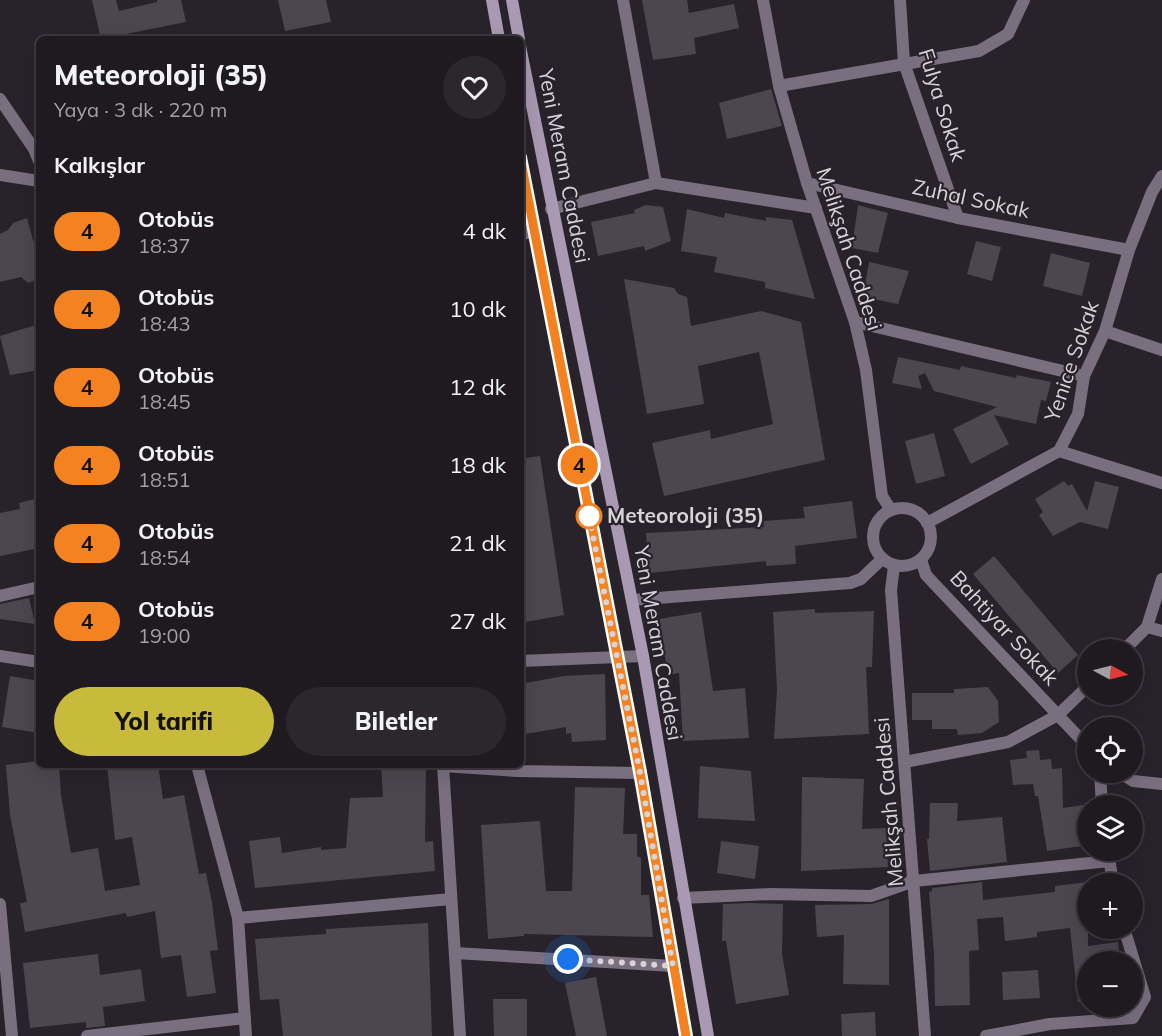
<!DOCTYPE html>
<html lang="tr">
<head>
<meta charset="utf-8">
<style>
	body { margin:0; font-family:Mulish,sans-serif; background:#2b272d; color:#f1f3f6; height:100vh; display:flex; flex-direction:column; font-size:22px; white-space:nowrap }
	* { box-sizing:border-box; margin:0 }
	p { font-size:20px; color:#a1a1a5 }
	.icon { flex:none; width:33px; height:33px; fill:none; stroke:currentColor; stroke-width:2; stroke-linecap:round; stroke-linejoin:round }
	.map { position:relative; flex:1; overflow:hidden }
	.side { position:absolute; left:36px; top:36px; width:488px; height:732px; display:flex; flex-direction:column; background:#1e1a20; border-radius:9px; box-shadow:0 6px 24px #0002,0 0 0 2px #3c383e }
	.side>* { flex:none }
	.badge { padding:0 12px; border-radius:20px; font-size:21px; line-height:39px }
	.needle { width:39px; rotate:97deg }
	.tools { position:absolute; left:1077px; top:639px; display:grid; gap:12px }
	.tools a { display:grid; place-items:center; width:66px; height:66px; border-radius:50%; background:#1e1a20; box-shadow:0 6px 24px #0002,0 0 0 2px #3c383e; font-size:30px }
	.you { position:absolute; width:30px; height:30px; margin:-15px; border:4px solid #fff; border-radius:50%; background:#1a73e8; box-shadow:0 0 0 9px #1a73e833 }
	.map>.badge { position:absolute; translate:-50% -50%; box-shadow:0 0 0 3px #fff }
	h2 { padding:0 18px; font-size:22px; line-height:54px }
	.round { display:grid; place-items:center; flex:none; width:63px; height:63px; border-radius:32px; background:#2b272d }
	.overview { display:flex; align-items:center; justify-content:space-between; height:102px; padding:0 18px }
	h1 { font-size:28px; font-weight:800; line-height:45px }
	.cta { display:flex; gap:12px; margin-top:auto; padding:12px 18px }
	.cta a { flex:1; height:69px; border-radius:36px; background:#c8bb3b; color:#111; font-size:24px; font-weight:800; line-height:69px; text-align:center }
	.cta a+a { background:#2b272d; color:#f1f3f6 }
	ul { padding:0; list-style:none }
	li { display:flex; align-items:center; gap:18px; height:78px; padding:0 18px }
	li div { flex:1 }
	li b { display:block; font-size:22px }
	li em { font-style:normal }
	li .badge { min-width:66px; font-weight:700; text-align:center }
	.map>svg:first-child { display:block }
</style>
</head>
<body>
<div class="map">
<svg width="1162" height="1036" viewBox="0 0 1162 1036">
	<rect width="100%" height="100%" fill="#28232a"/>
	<g fill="#4c474e">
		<polygon points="92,0 116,0 119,11 157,2 157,0 181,0 186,22 101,39"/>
		<polygon points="278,0 326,0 331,22 285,31"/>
		<polygon points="642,0 687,0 689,13 734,4 739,28 694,38 696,54 653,60"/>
		<polygon points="771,89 782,126 727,139 719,103"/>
		<polygon points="646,205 663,207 671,241 645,251 644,246 598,256 591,222 635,213 634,210"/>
		<polygon points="858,205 888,213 878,253 852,248"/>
		<polygon points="687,209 724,218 725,213 766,221 766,217 792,220 815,299 765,288 765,282 714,272 717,257 681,251"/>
		<polygon points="27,218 39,262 39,279 28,283 21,277 0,282 0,234 8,230 13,223"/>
		<polygon points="976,241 1001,247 992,281 967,274"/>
		<polygon points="1051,253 1090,263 1082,296 1043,286"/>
		<polygon points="869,262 909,271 898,304 863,297"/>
		<polygon points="624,279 674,288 678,294 687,297 691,326 761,311 801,322 825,460 664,496 652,443 710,430 711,439 773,424 759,352 698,366 704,404 647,414"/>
		<polygon points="39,324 39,370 10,375 0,336"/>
		<polygon points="898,357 960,370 961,366 1016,378 1017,375 1051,382 1046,401 1041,400 1036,424 994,415 1009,444 971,464 953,429 997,407 934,391 925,373 918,376 922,389 892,383"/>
		<polygon points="934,433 945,476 916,484 905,441"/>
		<polygon points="540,456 564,615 520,623 520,459"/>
		<polygon points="1064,481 1068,486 1072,484 1087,511 1095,481 1119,487 1108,529 1080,522 1053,536 1039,515 1043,512 1035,499"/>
		<polygon points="39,498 39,548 0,556 0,513 20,509 19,503"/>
		<polygon points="852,501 857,538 795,546 796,564 766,566 766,561 649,573 646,533 764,527 763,521 805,518 803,507"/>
		<polygon points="994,556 1078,655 1058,673 973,574"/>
		<polygon points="29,598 35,624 0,619 0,604"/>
		<polygon points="815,609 815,613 874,611 872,667 866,667 869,734 774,739 777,689 773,612"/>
		<polygon points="701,612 713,691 745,688 749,738 683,741 679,673 668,675 659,619"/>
		<polygon points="605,674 606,740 572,742 571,733 566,734 566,727 520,735 520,684 564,676"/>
		<polygon points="10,676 39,681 39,733 2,727"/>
		<polygon points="988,687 998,701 999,722 982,733 958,735 957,729 932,729 932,720 912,720 912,693 954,693 954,689"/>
		<polygon points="1039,750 1040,760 1051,759 1052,769 1062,768 1063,808 1084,805 1088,845 1047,851 1038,796 1035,796 1033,784 1013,785 1010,760 1027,758 1026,751"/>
		<polygon points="39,761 39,765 59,765 61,795 71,853 98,848 105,891 140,885 132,837 115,840 107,765 158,765 163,799 184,795 199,874 206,873 212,903 218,950 210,951 216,993 187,997 181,955 161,958 155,911 127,917 126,913 25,932 20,903 27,902 10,815 6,765"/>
		<polygon points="381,765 426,765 425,842 433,841 435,871 255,888 249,841 280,837 282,853 321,847 321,850 346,848 350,798 383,797"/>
		<polygon points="700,766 751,771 755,821 698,818"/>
		<polygon points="802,777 864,779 862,829 886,828 888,867 801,871"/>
		<polygon points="575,787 625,788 623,834 637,834 637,856 641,858 641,895 649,895 653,937 524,934 524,936 488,939 481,825 540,821 546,891 572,891"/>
		<polygon points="930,803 958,803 957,821 1002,817 1007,862 930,871 927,839 929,839"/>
		<polygon points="721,841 759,846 755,879 717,873"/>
		<polygon points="982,882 983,900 1055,892 1055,886 1088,882 1088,946 1118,942 1120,962 1088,962 1088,1001 1078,1002 1070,928 1037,932 1037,937 1005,941 1003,917 977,919 979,950 969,951 970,1005 935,1006 934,953 929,892 932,891 932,888"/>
		<polygon points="889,899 889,985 843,984 844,935 817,937 815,905 871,904"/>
		<polygon points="750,903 783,904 782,954 789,995 736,1004 726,941 722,941 723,904"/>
		<polygon points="428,923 432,1036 283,1036 279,999 260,1000 255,939 326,934 326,929"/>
		<polygon points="98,954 100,975 141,969 145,1001 103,1007 105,1026 86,1028 86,1022 30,1028 23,963"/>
		<polygon points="1038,970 1040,998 1003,1000 1002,972"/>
		<polygon points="596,977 607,1036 576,1036 565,983"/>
		<polygon points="493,999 527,999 527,1036 494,1036"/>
		<polygon points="875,1012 876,1036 842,1036 841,1014"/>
	</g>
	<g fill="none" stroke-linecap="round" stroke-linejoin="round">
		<g stroke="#796f7f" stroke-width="12">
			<polyline points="623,0 656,183"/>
			<polyline points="900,0 904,63 958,218"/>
			<polyline points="779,86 979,51 1008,34 1024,0"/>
			<polyline points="0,175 39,181"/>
			<polyline points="807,183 958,218 1129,250"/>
			<polyline points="551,209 656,183 816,208"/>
			<polyline points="520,234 534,232"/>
			<polyline points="855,322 1084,376"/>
			<polyline points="1105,331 1162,350"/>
			<polyline points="1059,451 1162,483"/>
			<polyline points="927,523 1059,451 1078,414 1084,376 1105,331 1129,250 1152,192 1162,176"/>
			<polyline points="921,560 926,575 1088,747"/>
			<polyline points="0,596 39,587"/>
			<polyline points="632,600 850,583 861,579 882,559"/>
			<polyline points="1147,627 1162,631"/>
			<polyline points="1124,650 1147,627 1162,579"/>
			<polyline points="0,656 39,662"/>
			<polyline points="520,661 643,656"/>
			<polyline points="905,762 1008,742 1058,715 1088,686"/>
			<polyline points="443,765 460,1036"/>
			<polyline points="443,766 517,771 640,773"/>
			<polyline points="1100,772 1102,806"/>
			<polyline points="1119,772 1133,781 1162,784"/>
			<polyline points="1108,850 1113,884"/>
			<polyline points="683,898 771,894 871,896 914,881 1110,861"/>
			<polyline points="0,904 12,1036"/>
			<polyline points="238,918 451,899"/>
			<polyline points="455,953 673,966"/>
			<polyline points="87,1036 245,1018"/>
			<polyline points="986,1036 1050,1024 1133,1018 1145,997 1124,928"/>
		</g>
		<g stroke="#796f7f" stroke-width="12">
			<polyline points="763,0 779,86 807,183 855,322 866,370 882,496 891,510"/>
			<polyline points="0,99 34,149 39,161"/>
			<circle cx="902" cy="537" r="29"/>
			<polyline points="894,566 891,590 925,1036"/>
			<polyline points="197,765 238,918 246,1036"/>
		</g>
		<g stroke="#a999b2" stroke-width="12">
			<polyline points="492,0 499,39"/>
			<polyline points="512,0 519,39"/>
			<polyline points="520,46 643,656 708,1036"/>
			<polyline points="520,157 640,773 686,1036"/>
		</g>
	</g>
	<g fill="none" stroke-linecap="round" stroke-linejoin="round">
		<g stroke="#fff" stroke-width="14">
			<polyline id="line" points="520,157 640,772 686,1036"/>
		</g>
		<use href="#line" stroke="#f58220" stroke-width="9"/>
		<polyline stroke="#d7d4d8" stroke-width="6" stroke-dasharray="0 10.8" points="568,959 673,966 640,772 589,516"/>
	</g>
	<circle fill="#fff" stroke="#f58220" stroke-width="3" cx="589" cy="516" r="12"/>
	<g text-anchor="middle" stroke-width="4.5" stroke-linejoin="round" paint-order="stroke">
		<g font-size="21" fill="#d7d4d8" stroke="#28232a">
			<text transform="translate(942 105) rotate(73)" y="7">Fulya Sokak</text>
			<text transform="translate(564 166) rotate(79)" y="7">Yeni Meram Caddesi</text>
			<text transform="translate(971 199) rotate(12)" y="7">Zuhal Sokak</text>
			<text transform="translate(849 249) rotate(72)" y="7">Melikşah Caddesi</text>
			<text transform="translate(1072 361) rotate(-71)" y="7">Yenice Sokak</text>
			<text transform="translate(1004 628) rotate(47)" y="7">Bahtiyar Sokak</text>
			<text transform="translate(658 643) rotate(80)" y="7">Yeni Meram Caddesi</text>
			<text transform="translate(889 802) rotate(-95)" y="7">Melikşah Caddesi</text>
		</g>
		<g font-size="21" font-weight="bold" fill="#d7d4d8" stroke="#28232a" text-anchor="start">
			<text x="607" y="523">Meteoroloji (35)</text>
		</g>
	</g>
</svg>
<div class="tools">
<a><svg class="needle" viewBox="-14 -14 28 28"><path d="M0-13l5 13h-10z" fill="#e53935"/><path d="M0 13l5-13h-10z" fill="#a1a1a5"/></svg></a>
<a><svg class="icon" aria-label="locate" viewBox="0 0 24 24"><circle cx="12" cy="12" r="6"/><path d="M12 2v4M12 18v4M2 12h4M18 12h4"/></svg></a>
<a><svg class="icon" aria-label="layers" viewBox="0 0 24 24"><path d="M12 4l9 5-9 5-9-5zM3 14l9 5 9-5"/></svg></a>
<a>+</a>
<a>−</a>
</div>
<div class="you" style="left:568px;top:959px"></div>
<b class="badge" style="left:579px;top:465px;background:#f58220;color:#111">4</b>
<section class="side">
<div class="overview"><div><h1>Meteoroloji (35)</h1><p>Yaya · 3 dk · 220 m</p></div><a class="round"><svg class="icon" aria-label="heart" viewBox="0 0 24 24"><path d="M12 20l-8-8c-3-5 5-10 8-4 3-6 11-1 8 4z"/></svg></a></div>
<h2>Kalkışlar</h2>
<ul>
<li><span class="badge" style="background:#f58220;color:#111">4</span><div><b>Otobüs</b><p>18:37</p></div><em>4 dk</em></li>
<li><span class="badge" style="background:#f58220;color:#111">4</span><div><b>Otobüs</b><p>18:43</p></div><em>10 dk</em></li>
<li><span class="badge" style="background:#f58220;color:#111">4</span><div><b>Otobüs</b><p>18:45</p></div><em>12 dk</em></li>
<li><span class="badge" style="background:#f58220;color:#111">4</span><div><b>Otobüs</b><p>18:51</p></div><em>18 dk</em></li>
<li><span class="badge" style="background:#f58220;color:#111">4</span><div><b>Otobüs</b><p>18:54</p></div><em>21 dk</em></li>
<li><span class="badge" style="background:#f58220;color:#111">4</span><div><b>Otobüs</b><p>19:00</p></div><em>27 dk</em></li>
</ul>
<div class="cta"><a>Yol tarifi</a><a>Biletler</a></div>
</section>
</div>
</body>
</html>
